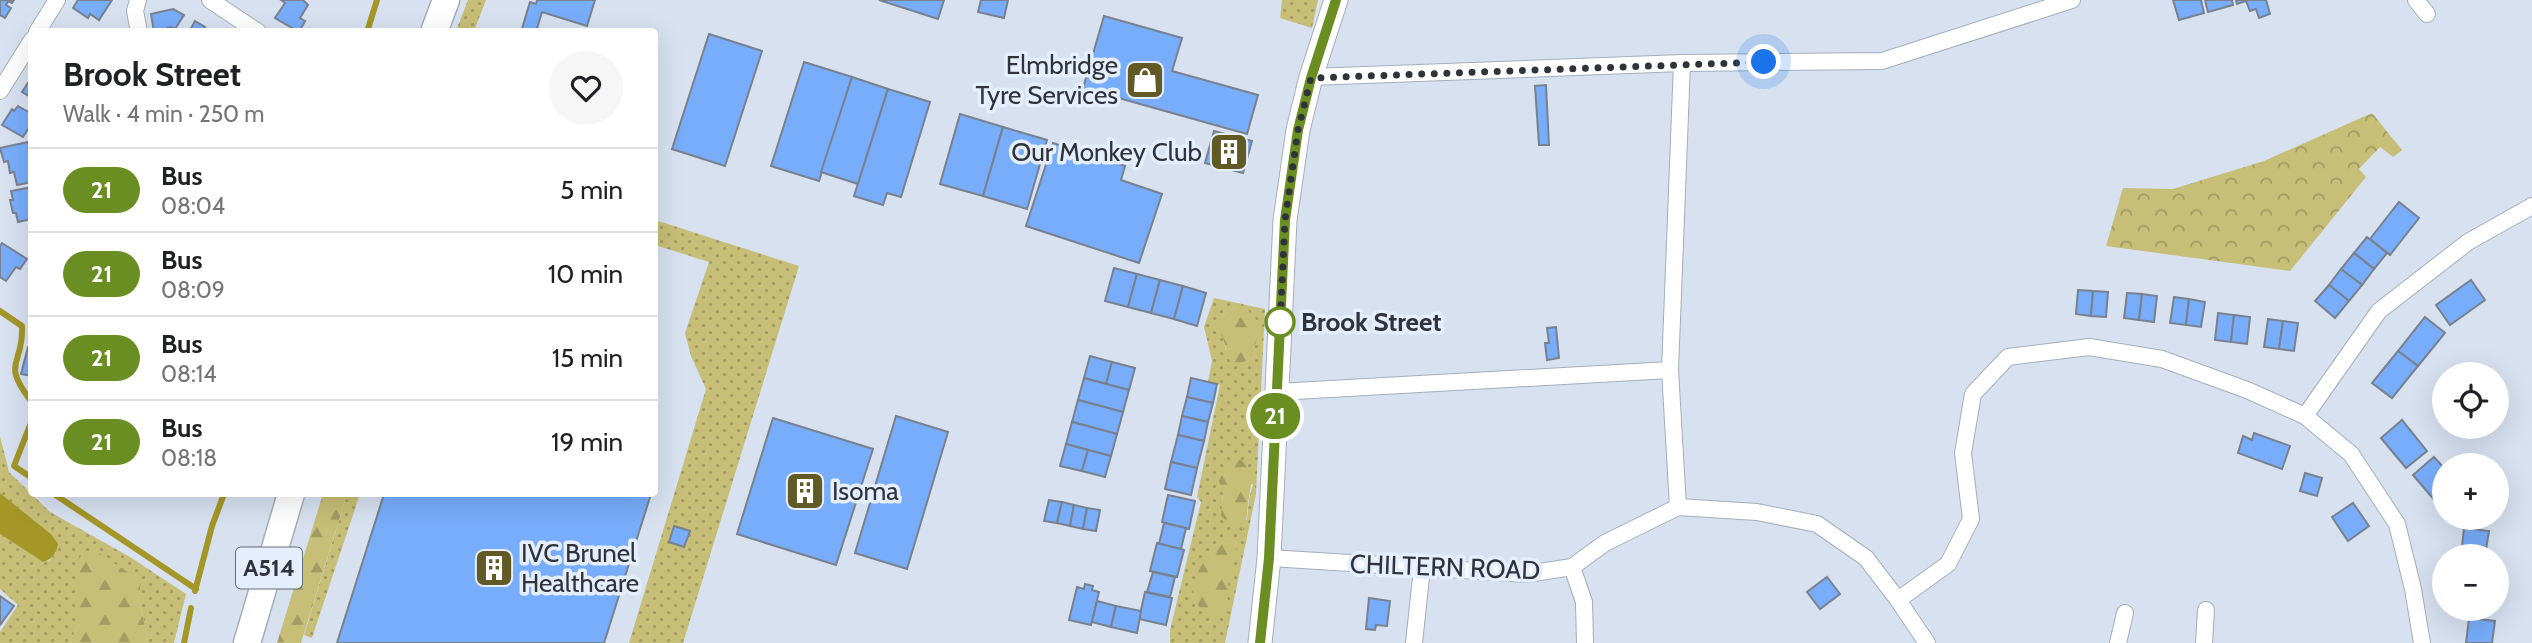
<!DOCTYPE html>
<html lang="en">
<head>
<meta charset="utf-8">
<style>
	body { margin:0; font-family:Cabin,sans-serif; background:#f6f6f6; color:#202124; height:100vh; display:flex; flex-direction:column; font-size:26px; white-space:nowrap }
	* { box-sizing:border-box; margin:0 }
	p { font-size:23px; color:#757577 }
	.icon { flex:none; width:38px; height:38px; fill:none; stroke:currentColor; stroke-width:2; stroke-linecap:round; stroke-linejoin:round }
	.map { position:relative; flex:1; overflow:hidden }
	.details { position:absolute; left:28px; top:28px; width:630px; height:469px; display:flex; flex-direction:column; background:#fff; border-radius:7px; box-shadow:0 7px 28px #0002 }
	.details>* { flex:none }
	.badge { padding:0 14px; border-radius:23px; font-size:24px; line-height:46px }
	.fabs { position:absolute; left:2432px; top:362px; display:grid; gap:14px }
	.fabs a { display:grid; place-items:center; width:77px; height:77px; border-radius:50%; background:#fff; box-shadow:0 7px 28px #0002; font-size:35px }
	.you { position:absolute; width:35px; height:35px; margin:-18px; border:5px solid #fff; border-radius:50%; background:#1a73e8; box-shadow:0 0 0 10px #1a73e833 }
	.map>.badge { position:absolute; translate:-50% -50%; box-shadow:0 0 0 4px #fff }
	.round { display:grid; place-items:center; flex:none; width:74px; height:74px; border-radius:37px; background:#f6f6f6 }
	.head { display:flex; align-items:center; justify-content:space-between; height:119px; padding:0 35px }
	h1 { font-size:33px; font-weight:700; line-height:52px }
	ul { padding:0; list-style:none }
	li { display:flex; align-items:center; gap:21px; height:84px; padding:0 35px; border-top:2px solid #e0e0e0 }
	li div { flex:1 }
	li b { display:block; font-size:26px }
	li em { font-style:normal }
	li .badge { min-width:77px; font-weight:700; text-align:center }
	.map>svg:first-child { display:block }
</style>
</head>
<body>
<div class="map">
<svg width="2532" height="643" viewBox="0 0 2532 643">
	<defs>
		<pattern id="grass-dots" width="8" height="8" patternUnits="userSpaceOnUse" patternTransform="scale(1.75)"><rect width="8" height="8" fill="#c7be77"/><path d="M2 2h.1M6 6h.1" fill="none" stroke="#a29b63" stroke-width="1.8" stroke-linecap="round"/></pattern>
		<pattern id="forest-firs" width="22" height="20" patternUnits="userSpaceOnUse" patternTransform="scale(1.75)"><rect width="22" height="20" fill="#c7be77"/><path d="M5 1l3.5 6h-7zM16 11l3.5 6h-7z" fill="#a29b63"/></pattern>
		<pattern id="park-crowns" width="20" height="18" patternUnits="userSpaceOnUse" patternTransform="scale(1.75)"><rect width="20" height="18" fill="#c7be77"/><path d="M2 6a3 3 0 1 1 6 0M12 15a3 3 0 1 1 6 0" fill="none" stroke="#a29b63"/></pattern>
	</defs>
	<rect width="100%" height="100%" fill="#d7e1f0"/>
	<g fill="url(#grass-dots)" fill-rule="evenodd">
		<polygon points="468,0 486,0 474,31 456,31"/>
		<polygon points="1282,0 1318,0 1312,28 1280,18"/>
		<polygon points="655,220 799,266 683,643 629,643 706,389 691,356 685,333 709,262 655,245"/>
		<path d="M1214 298 1265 309 1256 494 1225 643H1170V630L1201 502 1197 497 1220 385 1208 381 1212 361 1204 327ZM1237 305 1226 351 1220 319ZM1253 484 1249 499 1247 520 1222 504 1223 492Z"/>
		<polygon points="0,436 9,472 50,512 130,557 186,594 174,643 144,643 147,637 139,597 79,624 69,643 0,643 0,632 18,605 0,589 0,534 43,562 50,560 56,553 51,534 0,493"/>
		<polygon points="347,494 360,494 312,638 304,635"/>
	</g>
	<g fill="url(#forest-firs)">
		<path d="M1237 305C1267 317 1261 335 1248 360L1239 363 1230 362 1223 338 1216 327 1220 319Z"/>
		<path d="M1241 460C1257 475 1250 485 1248 503 1247 514 1247 521 1242 531L1233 527 1221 516 1223 492 1219 481 1228 462Z"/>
		<polygon points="323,494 347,494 301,643 277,643"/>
		<path d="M1222 539 1231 542 1237 550 1229 577 1227 607 1219 616C1172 606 1200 561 1222 539Z"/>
		<polygon points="96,551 141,581 139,597 147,637 144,643 69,643 79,624 76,567 81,555"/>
	</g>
	<polygon fill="url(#park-crowns)" points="2372,113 2402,150 2393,157 2380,147 2359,169 2366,177 2290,271 2106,246 2123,188 2173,189 2264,161"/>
	<path fill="#a49627" d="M0 493 51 534 58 544C56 554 53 559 43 562L0 534Z"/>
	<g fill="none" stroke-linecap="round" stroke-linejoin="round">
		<g stroke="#a49627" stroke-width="6">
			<polyline points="367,32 377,0"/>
			<path d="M0 311 22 326C24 366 0 361 31 401L32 406"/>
			<polyline points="32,420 14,466 32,478"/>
			<polyline points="54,494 196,589"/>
			<polyline points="195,591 212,526 224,494"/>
			<polyline points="184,643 191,608"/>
		</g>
	</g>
	<g fill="#78adfb" stroke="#79818f" stroke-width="2">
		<polygon points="0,0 14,0 12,3 8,1 6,5 11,8 5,18 0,15"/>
		<polygon points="78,0 112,0 99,20 90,14 88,18 73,8"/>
		<polygon points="281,0 303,0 308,5 300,18 305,21 299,32 275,18 285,3"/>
		<polygon points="537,0 595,0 587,26 542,12 536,32 521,32 530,2 536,4"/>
		<polygon points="879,0 944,0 938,19"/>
		<polygon points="981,0 1008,0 1004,18 978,12"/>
		<polygon points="2173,0 2201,0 2204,13 2179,20"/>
		<polygon points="2205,0 2232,0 2233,5 2208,12"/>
		<polygon points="2236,0 2266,0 2270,14 2259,18 2256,9 2250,11 2246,1 2237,4"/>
		<polygon points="173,9 184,15 175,29 171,27 167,28 168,32 154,32 151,14"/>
		<polygon points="1104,16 1182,38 1172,71 1258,95 1247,134 1083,88"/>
		<polygon points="195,21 205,27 204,30 206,32 189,32"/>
		<polygon points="709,34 762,51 725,166 672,149"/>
		<polygon points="804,62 852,77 819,181 771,166"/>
		<polygon points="32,77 32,98 22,92"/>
		<polygon points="852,77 888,89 858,184 821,172"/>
		<polygon points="1546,85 1549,145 1539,145 1535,86"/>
		<polygon points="888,89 930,102 901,197 887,193 883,205 854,196"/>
		<polygon points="18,106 32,114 32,123 23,137 2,125 12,109 14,111"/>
		<polygon points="960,114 1003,127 983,196 940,184"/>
		<polygon points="1003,127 1047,140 1027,209 983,196"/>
		<polygon points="1214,131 1252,141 1243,173 1205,163"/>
		<polygon points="28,142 32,157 32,182 17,185 14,172 10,173 8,161 4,162 0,148"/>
		<polygon points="1053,143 1125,166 1121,180 1162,194 1139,263 1026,226"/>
		<polygon points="32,187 32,219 18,222 16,213 13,213 10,200 13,200 11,191"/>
		<polygon points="2399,202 2419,218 2390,255 2370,239"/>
		<polygon points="2367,237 2387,253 2374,269 2354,253"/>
		<polygon points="2,243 27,259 20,269 16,267 6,281 0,277 0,246"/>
		<polygon points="2354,253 2374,269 2362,285 2341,269"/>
		<polygon points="1114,268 1137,274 1128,307 1105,301"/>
		<polygon points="2341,269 2362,285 2349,301 2329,285"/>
		<polygon points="1137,274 1160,280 1151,313 1128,307"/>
		<polygon points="1160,280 1183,286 1174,319 1151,313"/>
		<polygon points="2471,280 2485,300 2450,325 2436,305"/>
		<polygon points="2329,285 2349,301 2335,318 2315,301"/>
		<polygon points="1183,286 1206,293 1197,326 1174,319"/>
		<polygon points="2078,290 2093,291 2091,316 2076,314"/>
		<polygon points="2093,291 2108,292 2106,317 2091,316"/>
		<polygon points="2127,293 2142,294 2139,320 2124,318"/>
		<polygon points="2142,294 2157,296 2154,322 2139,320"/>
		<polygon points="2174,297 2189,299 2186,325 2170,323"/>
		<polygon points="2189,299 2205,302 2201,327 2186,325"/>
		<polygon points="2218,313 2234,315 2231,342 2215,340"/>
		<polygon points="2234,315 2250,317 2247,344 2231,342"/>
		<polygon points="2425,317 2445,333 2418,366 2398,351"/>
		<polygon points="2268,319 2283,321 2279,349 2264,347"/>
		<polygon points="2283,321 2298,323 2294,351 2279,349"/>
		<polygon points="1556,327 1559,358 1547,360 1545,343 1549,343 1547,328"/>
		<polygon points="28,347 32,348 32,376 21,374"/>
		<polygon points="2398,351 2418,366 2392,398 2372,383"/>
		<polygon points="1090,356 1112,362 1106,384 1084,378"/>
		<polygon points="1112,362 1135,368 1129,390 1106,384"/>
		<polygon points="1084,378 1129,390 1123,412 1078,400"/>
		<polygon points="1191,378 1217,384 1213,403 1187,397"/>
		<polygon points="1187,397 1213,403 1208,422 1182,416"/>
		<polygon points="1078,400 1123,412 1117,434 1072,422"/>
		<polygon points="896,416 948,432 907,569 855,553"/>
		<polygon points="1182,416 1208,422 1204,441 1178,435"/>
		<polygon points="773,418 873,449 836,565 737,534"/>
		<polygon points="2402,420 2427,451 2406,468 2381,438"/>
		<polygon points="1072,422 1117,434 1111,456 1066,444"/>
		<polygon points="2254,433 2290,446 2282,469 2238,453 2243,436 2252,440"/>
		<polygon points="1178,435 1204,441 1197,468 1171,462"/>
		<polygon points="1066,444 1088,450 1082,471 1060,466"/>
		<polygon points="1088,450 1111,456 1105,477 1082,471"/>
		<polygon points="2434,457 2445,469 2445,505 2441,508 2413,475"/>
		<polygon points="1171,462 1197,468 1191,495 1165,489"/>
		<polygon points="2305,473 2322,478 2317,496 2300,491"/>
		<polygon points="384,494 651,494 604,643 337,643"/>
		<polygon points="1168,495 1195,501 1189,529 1162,522"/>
		<polygon points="1049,500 1062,502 1057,523 1044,521"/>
		<polygon points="1062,502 1074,505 1070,526 1057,523"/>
		<polygon points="2353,503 2369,526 2348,541 2332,517"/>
		<polygon points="1074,505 1087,508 1083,529 1070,526"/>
		<polygon points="1087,508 1100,510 1096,531 1083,529"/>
		<polygon points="1164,523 1186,528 1181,549 1159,544"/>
		<polygon points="674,526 690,531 684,547 669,542"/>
		<polygon points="2464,528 2489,531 2485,556 2461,556"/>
		<polygon points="1157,543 1184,550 1177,577 1150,571"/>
		<polygon points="1153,572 1175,577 1170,597 1147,592"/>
		<polygon points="1827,577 1840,594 1820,609 1807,592"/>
		<polygon points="1085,584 1093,586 1092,590 1099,592 1091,625 1069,620 1077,587 1084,589"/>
		<polygon points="1145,592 1172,598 1166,625 1139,619"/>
		<polygon points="0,596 14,606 0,625"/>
		<polygon points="1369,598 1390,601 1387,626 1376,625 1375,630 1366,629"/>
		<polygon points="1097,601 1116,606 1111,627 1092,622"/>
		<polygon points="1116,606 1141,611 1137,633 1111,627"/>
		<polygon points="2469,618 2495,621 2492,643 2466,643"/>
	</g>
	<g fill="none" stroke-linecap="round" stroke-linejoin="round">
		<g stroke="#a4aebb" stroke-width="18">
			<g id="street">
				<polyline points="138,0 135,11 139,32"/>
				<polyline points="210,0 258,32"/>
				<polyline points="2416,0 2427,14"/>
				<polyline points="37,32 57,0"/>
				<polyline points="1311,77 1682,63 1882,61 2072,0"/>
				<polyline points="0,91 32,40"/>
				<polyline points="1277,392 1670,370"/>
				<polyline points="2305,416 2379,311 2468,242 2532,206"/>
				<polyline points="1678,507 1670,370 1682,63"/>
				<polyline points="1269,558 1527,574 1572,567 1605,543 1678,507 1757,512 1817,524 1866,558 1898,600 1927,643"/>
				<polyline points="1572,567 1584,602 1585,643"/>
				<polyline points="1898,600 1948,564 1971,519 1963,453 1973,394 2008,357 2089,347 2162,359 2247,390 2305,416 2351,454 2397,524 2413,589 2422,643"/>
				<polyline points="1414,643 1422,568"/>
				<polyline points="2118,643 2125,613"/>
				<polyline points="2204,643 2206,610"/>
			</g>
		</g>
		<g stroke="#a4aebb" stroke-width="25">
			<polyline id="secondary" points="1260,643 1269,558 1285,220 1298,130 1311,77 1336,0"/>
		</g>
		<g stroke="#a4aebb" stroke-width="29">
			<g id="primary">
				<polyline points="434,32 446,0"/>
				<polyline points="247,643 291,494"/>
			</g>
		</g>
		<use href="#street" stroke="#fff" stroke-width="16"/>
		<use href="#secondary" stroke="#fff" stroke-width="23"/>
		<use href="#primary" stroke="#fff" stroke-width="26"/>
	</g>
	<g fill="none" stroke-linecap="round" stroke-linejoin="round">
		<g stroke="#fff" stroke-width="16">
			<polyline id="line" points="1260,643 1269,558 1285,220 1298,130 1311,78 1336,0"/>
		</g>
		<use href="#line" stroke="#6b8e23" stroke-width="10"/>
		<polyline stroke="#30343a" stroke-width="7" stroke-dasharray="0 12.6" points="1280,322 1280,326 1285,220 1298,130 1311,78 1764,62"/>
	</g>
	<defs>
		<g id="shop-square" transform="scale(2.0125)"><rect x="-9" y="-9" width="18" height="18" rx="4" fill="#615a26" stroke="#e4eefd"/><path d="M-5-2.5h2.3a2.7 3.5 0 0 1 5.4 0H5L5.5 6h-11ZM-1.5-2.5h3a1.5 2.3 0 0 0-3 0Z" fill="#fff"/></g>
		<g id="building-square" transform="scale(2.0125)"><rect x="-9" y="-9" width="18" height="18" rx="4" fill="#615a26" stroke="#e4eefd"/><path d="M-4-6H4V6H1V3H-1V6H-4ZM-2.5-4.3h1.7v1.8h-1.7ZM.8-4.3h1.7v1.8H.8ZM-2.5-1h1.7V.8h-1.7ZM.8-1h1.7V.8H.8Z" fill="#fff"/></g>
	</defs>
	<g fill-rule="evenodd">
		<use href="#shop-square" x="1145" y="80"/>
		<use href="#building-square" x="1229" y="152"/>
		<use href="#building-square" x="805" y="491"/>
		<use href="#building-square" x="494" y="568"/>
	</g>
	<circle fill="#fff" stroke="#6b8e23" stroke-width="3.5" cx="1280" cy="322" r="14"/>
	<g text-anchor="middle" stroke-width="7" stroke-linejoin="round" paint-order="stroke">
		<rect fill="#e4eefd" stroke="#666c74" stroke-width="2" x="236" y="547.5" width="66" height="41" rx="5"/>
		<g font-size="24" font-weight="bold" fill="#30343a">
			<text x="269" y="576">A514</text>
		</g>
		<g font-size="26" fill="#30343a" stroke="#e4eefd" text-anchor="end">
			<text x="1118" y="74">Elmbridge<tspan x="1118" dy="30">Tyre Services</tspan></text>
			<text x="1202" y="161">Our Monkey Club</text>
			<text x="832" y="500" text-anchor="start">Isoma</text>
			<text x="521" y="562" text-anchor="start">IVC Brunel<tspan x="521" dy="30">Healthcare</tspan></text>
		</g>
		<g font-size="26" font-weight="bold" fill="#30343a" stroke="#e4eefd" text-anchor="start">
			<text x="1301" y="331">Brook Street</text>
		</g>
		<g font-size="26" fill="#30343a" stroke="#e4eefd">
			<text transform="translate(1445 567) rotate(2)" y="9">CHILTERN ROAD</text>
		</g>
	</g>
</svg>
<div class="fabs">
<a><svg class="icon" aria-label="locate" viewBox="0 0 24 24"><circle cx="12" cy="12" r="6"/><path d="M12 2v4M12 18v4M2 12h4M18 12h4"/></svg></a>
<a>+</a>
<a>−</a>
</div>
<div class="you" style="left:1764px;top:62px"></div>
<b class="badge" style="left:1275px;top:416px;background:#6b8e23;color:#fff">21</b>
<section class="details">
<div class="head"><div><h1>Brook Street</h1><p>Walk · 4 min · 250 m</p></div><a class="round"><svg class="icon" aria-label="heart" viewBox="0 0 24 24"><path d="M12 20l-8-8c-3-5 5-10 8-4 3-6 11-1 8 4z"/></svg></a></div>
<ul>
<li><span class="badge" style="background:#6b8e23;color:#fff">21</span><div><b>Bus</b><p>08:04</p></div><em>5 min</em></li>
<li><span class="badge" style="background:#6b8e23;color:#fff">21</span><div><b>Bus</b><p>08:09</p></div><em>10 min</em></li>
<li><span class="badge" style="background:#6b8e23;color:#fff">21</span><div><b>Bus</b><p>08:14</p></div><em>15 min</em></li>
<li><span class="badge" style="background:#6b8e23;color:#fff">21</span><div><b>Bus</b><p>08:18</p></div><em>19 min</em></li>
</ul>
</section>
</div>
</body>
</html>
